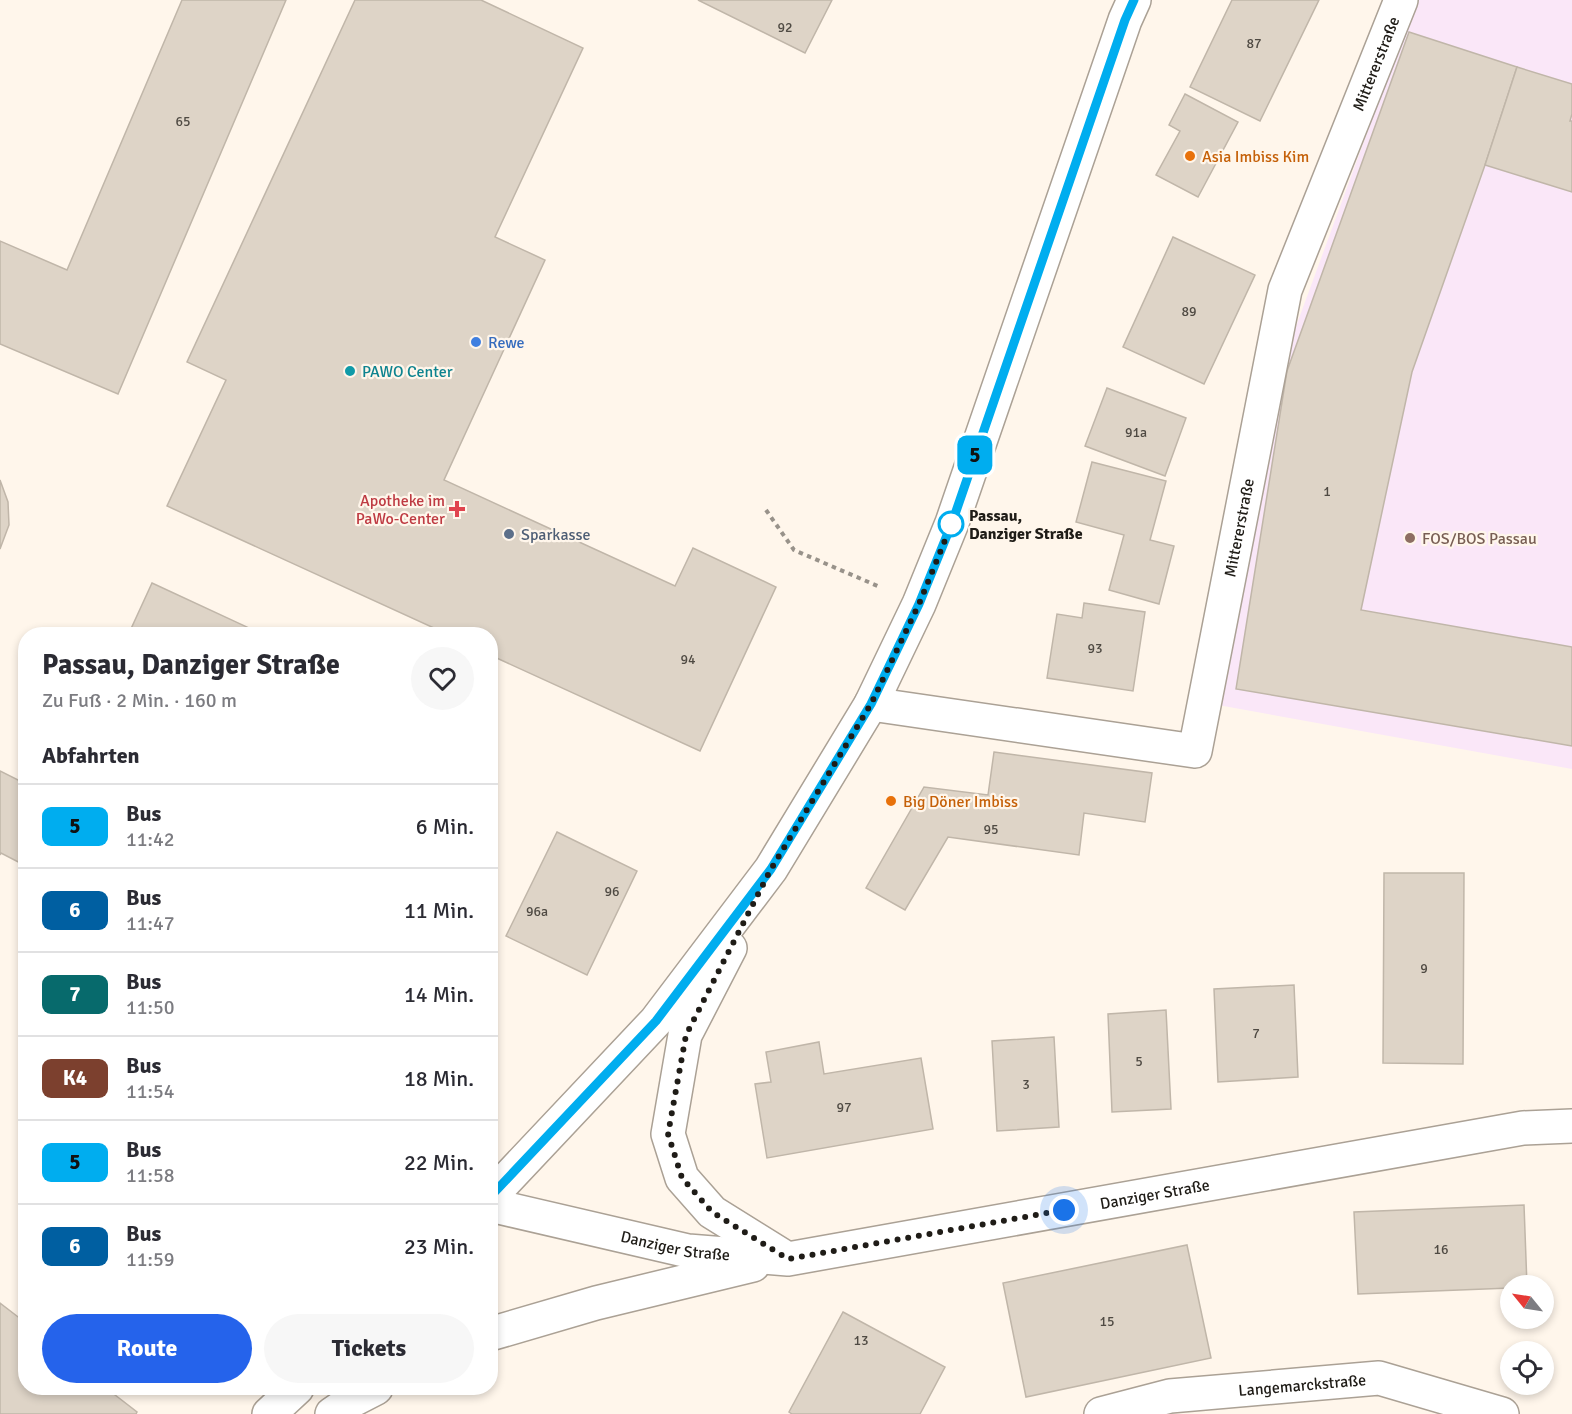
<!DOCTYPE html>
<html lang="de">
<head>
<meta charset="utf-8">
<style>
	body { margin:0; font-family:Signika,sans-serif; background:#f7f7f7; color:#2b2b33; height:100vh; display:flex; flex-direction:column; font-size:22px; white-space:nowrap }
	* { box-sizing:border-box; margin:0 }
	p { font-size:20px; color:#7c7c81 }
	.icon { flex:none; width:33px; height:33px; fill:none; stroke:currentColor; stroke-width:2; stroke-linecap:round; stroke-linejoin:round }
	.map { position:relative; flex:1; overflow:hidden }
	.sheet { position:absolute; left:18px; top:627px; width:480px; height:768px; display:flex; flex-direction:column; background:#fff; border-radius:24px; box-shadow:0 3px 9px #0003 }
	.sheet>* { flex:none }
	.badge { padding:0 12px; border-radius:9px; font-size:21px; line-height:39px }
	.needle { width:39px; rotate:300deg }
	.controls { position:absolute; left:1500px; top:1275px; display:grid; gap:12px }
	.controls a { display:grid; place-items:center; width:54px; height:54px; border-radius:50%; background:#fff; box-shadow:0 3px 9px #0003; font-size:30px }
	.you { position:absolute; width:30px; height:30px; margin:-15px; border:4px solid #fff; border-radius:50%; background:#1a73e8; box-shadow:0 0 0 9px #1a73e833 }
	.map>.badge { position:absolute; translate:-50% -50%; box-shadow:0 0 0 3px #fff }
	h2 { padding:0 24px; font-size:22px; line-height:54px }
	.round { display:grid; place-items:center; flex:none; width:63px; height:63px; border-radius:32px; background:#f7f7f7 }
	.overview { display:flex; align-items:center; justify-content:space-between; height:102px; padding:0 24px }
	h1 { font-size:28px; font-weight:700; line-height:45px }
	.cta { display:flex; gap:12px; margin-top:auto; padding:12px 24px }
	.cta a { flex:1; height:69px; border-radius:36px; background:#2563eb; color:#fff; font-size:24px; font-weight:700; line-height:69px; text-align:center }
	.cta a+a { background:#f7f7f7; color:#2b2b33 }
	ul { padding:0; list-style:none }
	li { display:flex; align-items:center; gap:18px; height:84px; padding:0 24px; border-top:2px solid #e1e1e2 }
	li div { flex:1 }
	li b { display:block; font-size:22px }
	li em { font-style:normal }
	li .badge { min-width:66px; font-weight:700; text-align:center }
	.map>svg:first-child { display:block }
</style>
</head>
<body>
<div class="map">
<svg width="1572" height="1414" viewBox="0 0 1572 1414">
	<rect width="100%" height="100%" fill="#fff6eb"/>
	<polygon fill="#fae7f8" points="1416,0 1572,0 1572,769 1218,705 1280,370"/>
	<g fill="#ded4c7" stroke="#c0b6a9" stroke-width="1.5">
		<polygon points="182,0 286,0 118,394 0,344 0,241 67,270"/>
		<polygon points="355,0 481,0 583,48 495,237 545,260 444,480 675,586 693,548 776,587 700,751 490,655 490,634 447,634 167,506 226,380 187,362"/>
		<polygon points="698,0 832,0 805,53"/>
		<polygon points="1232,0 1319,0 1260,121 1190,87"/>
		<polygon points="1409,32 1517,67 1485,165 1412,372 1361,610 1572,647 1572,746 1236,689 1287,371"/>
		<polygon points="1517,67 1572,84 1572,114 1570,121 1572,121 1572,192 1485,165"/>
		<polygon points="1185,94 1238,122 1198,197 1156,175 1180,131 1169,125"/>
		<polygon points="1173,237 1255,275 1204,384 1123,347"/>
		<polygon points="1107,388 1186,418 1165,476 1085,446"/>
		<polygon points="1092,462 1166,481 1150,540 1174,546 1159,604 1109,590 1124,535 1076,522"/>
		<polygon points="0,480 8,502 9,525 0,549"/>
		<polygon points="152,583 262,634 136,634 130,631"/>
		<polygon points="1084,603 1145,612 1133,691 1047,678 1057,614 1082,618"/>
		<polygon points="994,752 1152,773 1145,822 1084,813 1079,855 948,837 905,910 866,888 924,787 988,795"/>
		<polygon points="0,771 26,784 26,866 1,853 0,855"/>
		<polygon points="557,832 637,871 587,975 506,936"/>
		<polygon points="1384,873 1464,873 1463,1064 1383,1063"/>
		<polygon points="1294,985 1298,1077 1218,1082 1214,989"/>
		<polygon points="1166,1010 1171,1109 1112,1112 1108,1014"/>
		<polygon points="1054,1037 1059,1127 997,1131 992,1041"/>
		<polygon points="819,1042 824,1074 921,1058 933,1129 767,1158 755,1084 771,1082 766,1052"/>
		<polygon points="1524,1205 1527,1286 1510,1286 1510,1288 1358,1294 1354,1212"/>
		<polygon points="1187,1245 1211,1358 1026,1397 1003,1283"/>
		<polygon points="0,1303 26,1323 26,1388 106,1388 137,1412 136,1414 0,1414"/>
		<polygon points="843,1312 945,1367 920,1414 792,1414 789,1412"/>
	</g>
	<g fill="none" stroke-linecap="round" stroke-linejoin="round">
		<g stroke="#aba195" stroke-width="36">
			<g id="minor">
				<path id="s1" d="M871 704 1195 751 1285 290 1401 0"/>
				<polyline points="730,948 685,1035 668,1134 682,1178 712,1212 781,1255"/>
				<polyline points="490,1197 656,1021 771,869 871,704 919,604 952,523 1125,20 1134,0"/>
				<path id="s2" d="M490 1205 688 1251 788 1259 1523 1128 1572 1126"/>
				<polyline points="490,1334 596,1303 753,1265"/>
				<polyline points="269,1414 297,1388"/>
				<polyline points="332,1414 351,1401 376,1388"/>
				<path id="s3" d="M1101 1414 1170 1396 1379 1378 1502 1414"/>
			</g>
		</g>
		<polyline stroke="#98928a" stroke-width="4" stroke-dasharray="4.5 4.5" stroke-linecap="butt" points="766,510 794,550 880,587"/>
		<use href="#minor" stroke="#fff" stroke-width="33"/>
	</g>
	<g fill="none" stroke-linecap="round" stroke-linejoin="round">
		<g stroke="#fff" stroke-width="14">
			<polyline id="line" points="490,1197 656,1021 771,869 871,704 919,604 952,523 1125,20 1134,0"/>
		</g>
		<use href="#line" stroke="#00adef" stroke-width="9"/>
		<polyline stroke="#1f1c17" stroke-width="6" stroke-dasharray="0 10.8" points="951,524 952,523 919,604 871,704 771,869 686,1035 668,1134 682,1178 712,1212 788,1259 1064,1210"/>
	</g>
	<g fill="#e8710a" stroke="#fff6eb" stroke-width="2">
		<circle cx="1190" cy="156" r="6"/>
		<circle cx="891" cy="801" r="6"/>
	</g>
	<circle fill="#3f7fe0" stroke="#fff6eb" stroke-width="2" cx="476" cy="342" r="6"/>
	<circle fill="#0f9aa8" stroke="#fff6eb" stroke-width="2" cx="350" cy="371" r="6"/>
	<path fill="#e0444e" stroke="#fff6eb" stroke-width="2" d="M454 500h6v6h6v6h-6v6h-6v-6h-6v-6h6z"/>
	<circle fill="#fff" stroke="#00adef" stroke-width="3" cx="951" cy="524" r="12"/>
	<circle fill="#5c6f8a" stroke="#fff6eb" stroke-width="2" cx="509" cy="534" r="6"/>
	<circle fill="#8d6e63" stroke="#fff6eb" stroke-width="2" cx="1410" cy="538" r="6"/>
	<g text-anchor="middle" stroke-width="4.5" stroke-linejoin="round" paint-order="stroke">
		<g font-size="14" fill="#4f4a43">
			<text x="785" y="32">92</text>
			<text x="1254" y="48">87</text>
			<text x="183" y="126">65</text>
			<text x="1189" y="316">89</text>
			<text x="1136" y="437">91a</text>
			<text x="1327" y="496">1</text>
			<text x="1095" y="653">93</text>
			<text x="688" y="664">94</text>
			<text x="991" y="834">95</text>
			<text x="612" y="896">96</text>
			<text x="537" y="916">96a</text>
			<text x="1424" y="973">9</text>
			<text x="1256" y="1038">7</text>
			<text x="1139" y="1066">5</text>
			<text x="1026" y="1089">3</text>
			<text x="844" y="1112">97</text>
			<text x="1441" y="1254">16</text>
			<text x="1107" y="1326">15</text>
			<text x="861" y="1345">13</text>
		</g>
		<g font-size="16" fill="#1f1c17" stroke="#fff6eb">
			<text dy="6" stroke="none"><textPath href="#s1" startOffset="1041">Mittererstraße</textPath></text>
			<text dy="6" stroke="none"><textPath href="#s1" startOffset="555">Mittererstraße</textPath></text>
			<text dy="6" stroke="none"><textPath href="#s2" startOffset="676">Danziger Straße</textPath></text>
			<text dy="6" stroke="none"><textPath href="#s2" startOffset="190">Danziger Straße</textPath></text>
			<text dy="6" stroke="none"><textPath href="#s3" startOffset="204">Langemarckstraße</textPath></text>
		</g>
		<g font-size="16" fill="#c56008" stroke="#fff6eb" text-anchor="start">
			<text x="1202" y="162">Asia Imbiss Kim</text>
			<text x="903" y="807">Big Döner Imbiss</text>
		</g>
		<g font-size="16" fill="#366cbe" stroke="#fff6eb" text-anchor="start">
			<text x="488" y="348">Rewe</text>
		</g>
		<g font-size="16" fill="#0d838f" stroke="#fff6eb" text-anchor="start">
			<text x="362" y="377">PAWO Center</text>
		</g>
		<g font-size="16" fill="#be3a42" stroke="#fff6eb" text-anchor="end">
			<text x="445" y="506">Apotheke im<tspan x="445" dy="18">PaWo-Center</tspan></text>
		</g>
		<g font-size="16" font-weight="bold" fill="#1f1c17" stroke="#fff6eb" text-anchor="start">
			<text x="969" y="521">Passau,<tspan x="969" dy="18">Danziger Straße</tspan></text>
		</g>
		<g font-size="16" fill="#4e5e75" stroke="#fff6eb" text-anchor="start">
			<text x="521" y="540">Sparkasse</text>
		</g>
		<g font-size="16" fill="#785e54" stroke="#fff6eb" text-anchor="start">
			<text x="1422" y="544">FOS/BOS Passau</text>
		</g>
	</g>
</svg>
<div class="controls">
<a><svg class="needle" viewBox="-14 -14 28 28"><path d="M0-13l5 13h-10z" fill="#e53935"/><path d="M0 13l5-13h-10z" fill="#7c7c81"/></svg></a>
<a><svg class="icon" aria-label="locate" viewBox="0 0 24 24"><circle cx="12" cy="12" r="6"/><path d="M12 2v4M12 18v4M2 12h4M18 12h4"/></svg></a>
</div>
<div class="you" style="left:1064px;top:1210px"></div>
<b class="badge" style="left:975px;top:455px;background:#00adef;color:#111">5</b>
<section class="sheet">
<div class="overview"><div><h1>Passau, Danziger Straße</h1><p>Zu Fuß · 2 Min. · 160 m</p></div><a class="round"><svg class="icon" aria-label="heart" viewBox="0 0 24 24"><path d="M12 20l-8-8c-3-5 5-10 8-4 3-6 11-1 8 4z"/></svg></a></div>
<h2>Abfahrten</h2>
<ul>
<li><span class="badge" style="background:#00adef;color:#111">5</span><div><b>Bus</b><p>11:42</p></div><em>6 Min.</em></li>
<li><span class="badge" style="background:#005fa1;color:#fff">6</span><div><b>Bus</b><p>11:47</p></div><em>11 Min.</em></li>
<li><span class="badge" style="background:#076a6c;color:#fff">7</span><div><b>Bus</b><p>11:50</p></div><em>14 Min.</em></li>
<li><span class="badge" style="background:#7c402e;color:#fff">K4</span><div><b>Bus</b><p>11:54</p></div><em>18 Min.</em></li>
<li><span class="badge" style="background:#00adef;color:#111">5</span><div><b>Bus</b><p>11:58</p></div><em>22 Min.</em></li>
<li><span class="badge" style="background:#005fa1;color:#fff">6</span><div><b>Bus</b><p>11:59</p></div><em>23 Min.</em></li>
</ul>
<div class="cta"><a>Route</a><a>Tickets</a></div>
</section>
</div>
</body>
</html>
